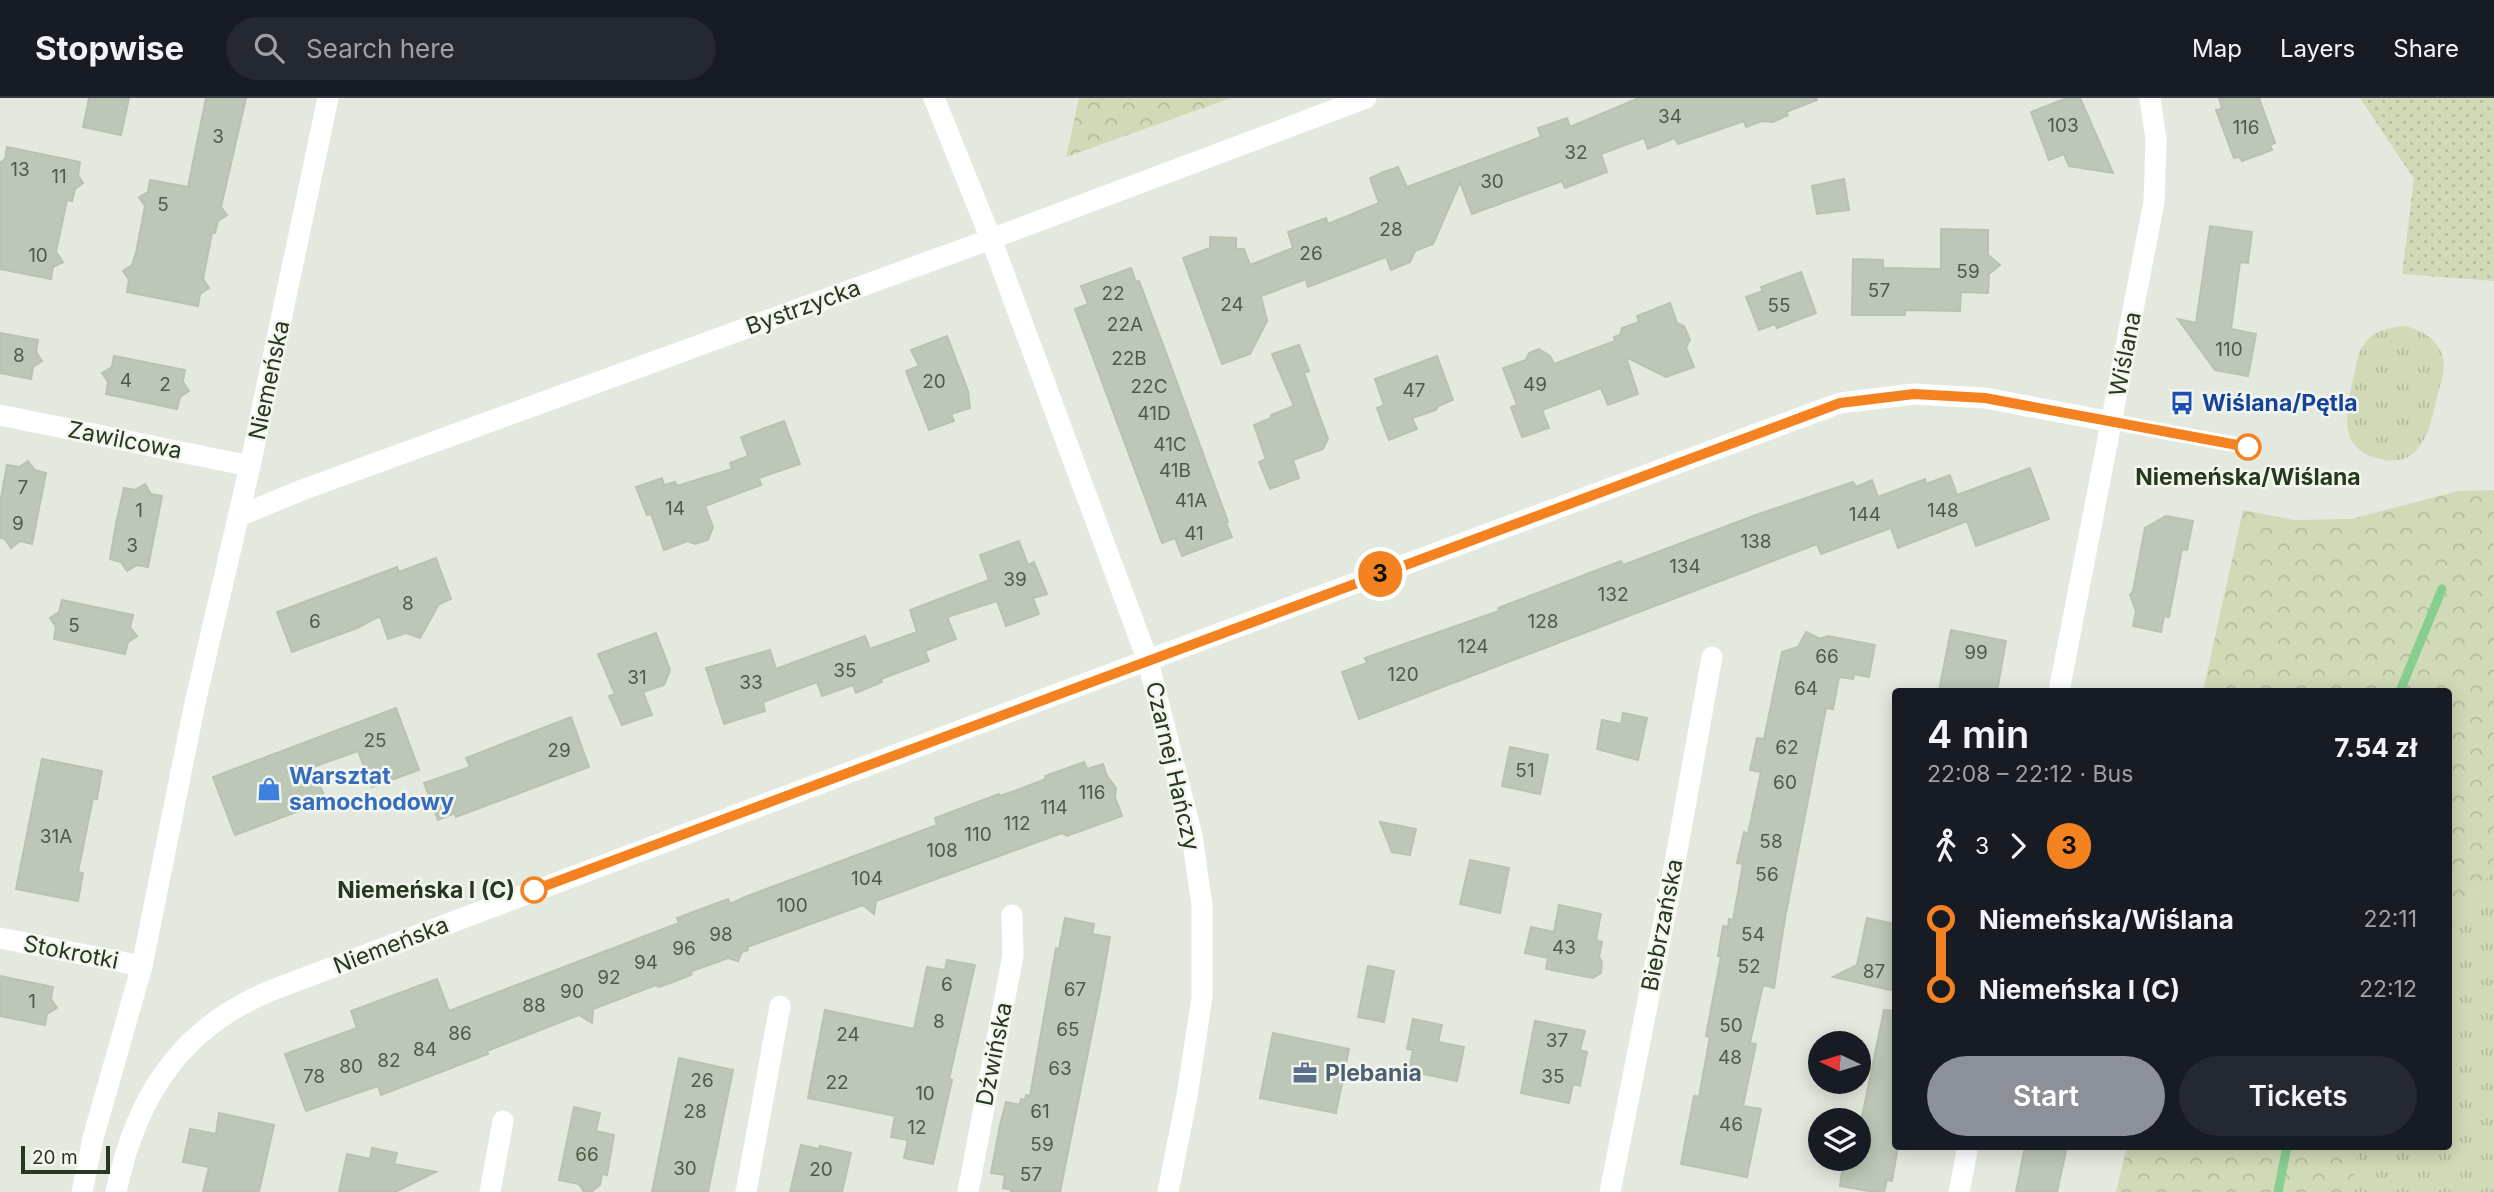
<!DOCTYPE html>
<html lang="en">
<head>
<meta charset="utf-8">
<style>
	body { margin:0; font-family:Inter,sans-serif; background:#242831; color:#f1f3f6; height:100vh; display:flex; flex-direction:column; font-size:26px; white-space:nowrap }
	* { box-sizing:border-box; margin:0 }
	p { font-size:23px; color:#9ea1a6 }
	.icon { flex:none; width:38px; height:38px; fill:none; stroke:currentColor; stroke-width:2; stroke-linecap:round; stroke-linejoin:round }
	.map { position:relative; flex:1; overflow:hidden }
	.panel { position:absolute; left:1892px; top:590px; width:560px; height:462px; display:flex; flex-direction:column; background:#171b24; border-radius:7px; box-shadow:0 4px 18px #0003 }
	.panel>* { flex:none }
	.badge { padding:0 14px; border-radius:23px; font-size:24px; line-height:46px }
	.needle { width:46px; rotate:274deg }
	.fabs { position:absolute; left:1808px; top:933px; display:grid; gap:14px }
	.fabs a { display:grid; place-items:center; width:63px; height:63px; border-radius:50%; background:#171b24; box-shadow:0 4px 18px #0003; font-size:35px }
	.scale { position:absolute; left:21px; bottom:18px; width:89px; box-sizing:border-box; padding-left:7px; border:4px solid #273820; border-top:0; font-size:19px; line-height:24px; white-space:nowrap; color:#273820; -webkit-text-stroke:5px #f2f6ee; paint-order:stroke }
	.map>.badge { position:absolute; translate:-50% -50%; box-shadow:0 0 0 4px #fff }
	.legs { display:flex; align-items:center; gap:10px; height:77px; padding:0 35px; font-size:23px }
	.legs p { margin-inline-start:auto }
	.headline { display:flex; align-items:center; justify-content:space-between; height:119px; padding:0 35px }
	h1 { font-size:38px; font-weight:600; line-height:52px }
	.button { display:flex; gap:14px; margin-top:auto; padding:14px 35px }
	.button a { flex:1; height:80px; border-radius:42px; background:#8c9099; color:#fff; font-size:28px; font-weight:600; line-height:80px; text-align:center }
	.button a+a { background:#242831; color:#f1f3f6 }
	ul { padding:0 35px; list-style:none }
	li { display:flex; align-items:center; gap:24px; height:70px; font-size:26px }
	li i { display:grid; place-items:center; width:10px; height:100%; margin:0 9px; background:currentColor }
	li i::after { content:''; width:18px; height:18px; margin:-9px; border:5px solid; border-radius:50%; background:#171b24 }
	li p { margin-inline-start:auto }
	li:first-child i { background:linear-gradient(#0000 50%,currentColor 0) }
	li:last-child i { background:linear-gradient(currentColor 50%,#0000 0) }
	header { display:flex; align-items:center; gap:42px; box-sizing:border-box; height:98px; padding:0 35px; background:#171b24; border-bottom:2px solid #363941 }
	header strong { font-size:33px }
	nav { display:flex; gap:38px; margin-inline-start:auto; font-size:24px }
	.search { width:490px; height:63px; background:#242831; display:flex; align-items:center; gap:18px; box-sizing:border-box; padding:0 24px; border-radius:38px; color:#9ea1a6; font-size:26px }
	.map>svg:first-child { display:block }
</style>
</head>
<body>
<header>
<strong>Stopwise</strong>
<div class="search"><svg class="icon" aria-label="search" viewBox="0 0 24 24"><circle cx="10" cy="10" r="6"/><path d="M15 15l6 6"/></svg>Search here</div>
<nav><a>Map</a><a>Layers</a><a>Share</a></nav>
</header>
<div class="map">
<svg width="2494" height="1094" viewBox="0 0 2494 1094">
	<defs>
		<pattern id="grass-tufts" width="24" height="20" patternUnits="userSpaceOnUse" patternTransform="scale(1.75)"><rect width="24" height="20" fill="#d1dab7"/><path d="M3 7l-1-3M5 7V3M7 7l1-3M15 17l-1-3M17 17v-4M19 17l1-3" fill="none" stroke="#b3bc9d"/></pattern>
		<pattern id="forest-crowns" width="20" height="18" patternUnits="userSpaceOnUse" patternTransform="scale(1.75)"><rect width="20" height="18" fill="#d1dab7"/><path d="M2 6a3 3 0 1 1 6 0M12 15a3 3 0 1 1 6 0" fill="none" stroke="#b3bc9d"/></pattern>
		<pattern id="park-dots" width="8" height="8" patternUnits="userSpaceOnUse" patternTransform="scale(1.75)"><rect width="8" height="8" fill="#d1dab7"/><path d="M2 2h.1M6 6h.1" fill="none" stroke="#b3bc9d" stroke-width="1.8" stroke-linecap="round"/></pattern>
	</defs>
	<rect width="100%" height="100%" fill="#e3e9de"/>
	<g fill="url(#grass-tufts)">
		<path d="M2406 228C2421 233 2433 238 2440 252 2448 268 2441 284 2437 299 2430 329 2423 371 2380 361 2337 352 2346 314 2353 282 2356 269 2357 253 2367 242 2378 231 2392 229 2406 228Z"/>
		<polygon points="2494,770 2494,1094 2352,1094 2358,1048 2448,1048 2448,835"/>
	</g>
	<g fill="url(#forest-crowns)">
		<polygon points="1079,0 1231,0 1066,59"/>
		<polygon points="2494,392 2494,770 2448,835 2448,593 2203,593 2243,412 2293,422 2351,421 2458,393"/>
		<polygon points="2127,1048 2358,1048 2352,1094 2116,1094"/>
	</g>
	<polygon fill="url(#park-dots)" points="2360,0 2494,0 2494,183 2402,176 2414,81"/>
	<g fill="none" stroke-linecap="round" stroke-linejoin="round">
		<g stroke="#87cd90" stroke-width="9">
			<polyline points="2400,593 2442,491"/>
			<polyline points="2278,1094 2287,1048"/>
		</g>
	</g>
	<g fill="#bdc7b7" stroke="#b8c2b1" stroke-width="2">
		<polygon points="89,0 129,0 121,37 83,29"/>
		<polygon points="206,0 246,0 221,109 227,117 218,123 215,135 212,135 203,181 209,190 200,196 198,208 127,194 129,182 123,173 132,167 136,155 145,108 139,99 148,94 150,82 188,89"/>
		<polygon points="1639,0 1816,0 1817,2 1786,14 1788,17 1773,24 1762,23 1746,29 1744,23 1678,46 1675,40 1648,51 1644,40 1601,56 1607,74 1565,90 1562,83 1472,116 1460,84 1433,146 1415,153 1410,164 1391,172 1386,159 1308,189 1306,181 1261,198 1267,223 1250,256 1222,266 1183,160 1210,150 1210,139 1236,140 1236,151 1244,151 1250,167 1293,150 1288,134 1326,120 1328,126 1379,105 1370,80 1384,74 1398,69 1407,89 1541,39 1538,30 1567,20 1570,29"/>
		<polygon points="2067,0 2080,0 2113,75 2069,68 2064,56 2049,62 2031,14"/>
		<polygon points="2219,0 2259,0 2275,45 2270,47 2272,52 2242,63 2239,59 2234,60 2216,12 2222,11"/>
		<polygon points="7,49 80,64 78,77 83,85 75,91 72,103 67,102 56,154 63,164 53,169 51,181 0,171 0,65 5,61"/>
		<polygon points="1844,81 1849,112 1817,116 1812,88"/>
		<polygon points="2210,128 2252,134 2248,165 2240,164 2231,231 2256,236 2248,278 2215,272 2178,221 2196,225"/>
		<polygon points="1941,131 1988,132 1988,157 2000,167 1989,176 1988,195 1961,194 1960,213 1905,212 1905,217 1852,217 1853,161 1883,162 1883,170 1941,171"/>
		<polygon points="1131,170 1136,184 1139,183 1165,252 1228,424 1226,425 1232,439 1182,458 1175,440 1162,445 1075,211 1088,206 1081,188"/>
		<polygon points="1801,174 1816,215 1777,230 1775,226 1759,232 1746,199 1763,193 1761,189"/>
		<polygon points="1670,205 1677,225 1684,228 1690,242 1686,249 1694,269 1666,279 1626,259 1638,296 1608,307 1601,290 1542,312 1549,330 1522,339 1511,309 1517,307 1503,270 1526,262 1529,255 1539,251 1550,258 1554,266 1615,243 1614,239 1620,237 1622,230 1639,224 1637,218"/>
		<polygon points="0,235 38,242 36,254 42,263 33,269 31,281 0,275"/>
		<polygon points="947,238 968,293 970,310 951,316 954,323 929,332 906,273 919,268 911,252"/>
		<polygon points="1299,247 1309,273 1304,275 1328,341 1323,351 1293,362 1299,380 1270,391 1259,364 1266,361 1254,327 1271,320 1271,317 1294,308 1272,256"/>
		<polygon points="114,258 185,272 183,284 189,293 180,299 177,311 106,296 108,284 102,275 112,269"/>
		<polygon points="1437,258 1453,302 1438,308 1436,312 1412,320 1417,331 1389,342 1377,310 1384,307 1375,281"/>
		<polygon points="784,323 800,366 759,380 761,387 705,408 713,429 708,442 695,446 688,443 664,452 651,416 647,417 636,389 662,380 664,387 675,384 677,388 732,371 730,365 748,358 741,339"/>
		<polygon points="28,363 35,372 46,375 32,446 20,443 11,450 5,441 0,440 0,405 7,367 19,369"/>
		<polygon points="2030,370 2049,421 1976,448 1967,423 1898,450 1891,430 1821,456 1817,446 1359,621 1342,574 1367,565 1365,560 1376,556 1499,513 1498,510 1621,463 1623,467 1756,417 1853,384 1856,389 1872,382 1878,399 1925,381 1926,386 1950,377 1957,397"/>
		<polygon points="145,386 151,396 162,398 148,469 137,467 127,473 121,464 110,461 116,426 124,390 135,392"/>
		<polygon points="2166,418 2193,423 2187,452 2182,451 2169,519 2164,518 2161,534 2133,528 2136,513 2130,497 2133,493 2145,430"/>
		<polygon points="1019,443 1028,467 1034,464 1047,496 1033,500 1039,516 1006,528 997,503 947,519 956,541 925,553 929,563 881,581 882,584 856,595 853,587 822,598 817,584 763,604 765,613 724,626 706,570 770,552 776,571 865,538 870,551 917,534 910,512 989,482 980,457"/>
		<polygon points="436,460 451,501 439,506 420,540 406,535 388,541 380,518 357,530 292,554 277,514 397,469 399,474"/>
		<polygon points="62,502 133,517 130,529 137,538 128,544 125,556 54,541 56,529 50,520 59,514"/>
		<polygon points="1951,532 2006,543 1997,593 1939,593"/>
		<polygon points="1806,534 1820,541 1828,538 1875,547 1869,579 1854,576 1853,581 1839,579 1833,611 1826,610 1785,820 1774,890 1763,887 1750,945 1756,946 1743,1008 1761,1011 1747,1079 1681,1066 1694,998 1699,999 1710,939 1706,938 1721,858 1718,858 1723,828 1728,829 1729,821 1733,822 1743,766 1737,765 1744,734 1748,736 1761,674 1750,672 1757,640 1764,641 1782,554 1798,549"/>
		<polygon points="656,535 670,572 664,587 643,594 652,617 622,627 609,598 615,596 598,556"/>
		<polygon points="396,610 419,672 372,689 358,653 313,669 326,703 235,737 213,679"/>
		<polygon points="1623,615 1647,620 1638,662 1597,651 1602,622 1621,626"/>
		<polygon points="571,619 589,669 456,719 455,715 438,722 424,685 470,669 466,660"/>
		<polygon points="1510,649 1548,657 1540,696 1502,688"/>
		<polygon points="42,661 102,673 97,701 93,700 78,774 83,775 78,803 16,791"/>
		<polygon points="1084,664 1087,671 1103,666 1107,678 1116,690 1115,699 1122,718 1067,738 1062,735 876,803 874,816 863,807 747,849 748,852 742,854 738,863 728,860 692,873 691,877 673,884 659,889 656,887 593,911 592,925 579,917 487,953 488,956 381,997 378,988 306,1013 285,956 357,930 351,913 437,881 449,913 679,825 677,820 728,801 730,806 745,799 937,727 935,720 999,696 1000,698 1025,689 1046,681 1045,678"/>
		<polygon points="1380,724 1416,731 1410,757 1392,754"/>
		<polygon points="1470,762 1509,770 1500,815 1460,806"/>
		<polygon points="1559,807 1601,816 1596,842 1602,844 1599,859 1602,864 1601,875 1593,880 1546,871 1548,860 1525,855 1531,829 1554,834"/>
		<polygon points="1065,820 1094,826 1092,836 1110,839 1100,895 1060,1094 1011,1094 1012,1092 1003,1090 1005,1077 991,1075 1000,1027 1006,1004 1020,1007 1021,1001 1025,1002 1026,997 1030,998 1056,850 1059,851"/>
		<polygon points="1867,820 1895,826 1895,893 1833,879 1857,867"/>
		<polygon points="947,862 975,867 949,981 952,982 933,1066 904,1060 908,1042 891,1039 895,1018 808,1000 825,912 914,931 927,869 945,872"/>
		<polygon points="1368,868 1394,873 1384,924 1358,919"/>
		<polygon points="0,878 53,889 51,901 57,910 47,916 45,927 0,918"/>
		<polygon points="1884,912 1895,913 1895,1048 1898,1048 1892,1083 1887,1082 1884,1094 1874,1094 1840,1088 1844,1060 1858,1060 1858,1022 1853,1022 1854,1017 1862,1019"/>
		<polygon points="1413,921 1442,927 1438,944 1464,949 1457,983 1409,973 1413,952 1407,951"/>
		<polygon points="1535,923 1585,933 1580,952 1587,954 1580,988 1573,986 1569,1005 1521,995"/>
		<polygon points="1273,935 1349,951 1336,1015 1260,1000"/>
		<polygon points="679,960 733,972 708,1094 652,1094"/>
		<polygon points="574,1009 600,1015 596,1033 614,1037 607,1077 602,1076 600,1087 591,1094 584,1094 579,1086 559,1082"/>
		<polygon points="219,1015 274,1027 259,1094 203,1094 209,1069 183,1064 190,1031 216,1036"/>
		<polygon points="801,1047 819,1051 820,1048 851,1055 842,1094 790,1094"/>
		<polygon points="2025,1048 2067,1048 2057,1094 2016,1094"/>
		<polygon points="372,1050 397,1055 394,1066 436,1074 395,1094 339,1094 347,1056 370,1061"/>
	</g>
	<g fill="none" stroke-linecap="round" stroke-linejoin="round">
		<g stroke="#fff" stroke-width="21">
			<polyline points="934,0 991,141 1148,563 1192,738 1202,807 1202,899 1187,998 1168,1094"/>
			<polyline points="0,317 250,368"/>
			<polyline points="239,418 302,392 991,141 1366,0"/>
			<polyline points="2059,593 2154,104 2156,41 2150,0"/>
			<polyline points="0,840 142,868"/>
			<polyline points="82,1094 93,1040 142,868 195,605 250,368 328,0"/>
			<path d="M116 1094C136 998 181 928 275 891L1097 581 1840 305 1914 296 1985 300 2112 324"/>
			<polyline points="490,1094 503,1023"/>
			<polyline points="746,1094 780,908"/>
			<polyline points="968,1094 1013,857 1012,817"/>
			<polyline points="1610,1094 1670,792 1712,559"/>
			<polyline points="1959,1094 1968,1048"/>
		</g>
	</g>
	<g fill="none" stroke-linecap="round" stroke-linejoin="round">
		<g stroke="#fff" stroke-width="16">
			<polyline id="line-1" points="534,792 1840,305 1914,296 1985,300 2248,349"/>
		</g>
		<use href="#line-1" stroke="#f58220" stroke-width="10"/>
	</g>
	<defs>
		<g id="bus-bare" transform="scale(1.89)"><path d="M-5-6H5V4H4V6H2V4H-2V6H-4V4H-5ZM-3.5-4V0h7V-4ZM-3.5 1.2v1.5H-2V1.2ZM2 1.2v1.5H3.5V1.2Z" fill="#1a4fb4" stroke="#f2f6ee" stroke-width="2.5" paint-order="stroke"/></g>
		<g id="shop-bare" transform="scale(1.89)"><path d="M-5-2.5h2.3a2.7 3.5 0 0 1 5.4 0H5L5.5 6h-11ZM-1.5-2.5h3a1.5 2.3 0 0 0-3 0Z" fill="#3f7fe0" stroke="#f2f6ee" stroke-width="2.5" paint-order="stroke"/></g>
		<g id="office-bare" transform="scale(1.89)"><path d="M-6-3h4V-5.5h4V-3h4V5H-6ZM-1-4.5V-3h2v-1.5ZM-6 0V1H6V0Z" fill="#5c6f8a" stroke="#f2f6ee" stroke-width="2.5" paint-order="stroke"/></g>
	</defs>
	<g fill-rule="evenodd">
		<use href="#bus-bare" x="2182" y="305"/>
		<use href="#shop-bare" x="269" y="691"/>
		<use href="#office-bare" x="1305" y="975"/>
	</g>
	<g fill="#fff" stroke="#f58220" stroke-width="3.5">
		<circle cx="2248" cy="349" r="12"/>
		<circle cx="534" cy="792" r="12"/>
	</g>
	<g text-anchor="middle" stroke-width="5" stroke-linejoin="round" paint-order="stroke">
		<g font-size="19" fill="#4c5c46">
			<text x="1670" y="25">34</text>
			<text x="2063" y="34">103</text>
			<text x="2246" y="36">116</text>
			<text x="218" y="45">3</text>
			<text x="1576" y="61">32</text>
			<text x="20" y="78">13</text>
			<text x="59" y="85">11</text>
			<text x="1492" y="90">30</text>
			<text x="163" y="113">5</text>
			<text x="1391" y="138">28</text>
			<text x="1311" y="162">26</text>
			<text x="38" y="164">10</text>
			<text x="1968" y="180">59</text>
			<text x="1879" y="199">57</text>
			<text x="1113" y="202">22</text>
			<text x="1232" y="213">24</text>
			<text x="1779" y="214">55</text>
			<text x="1125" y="233">22A</text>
			<text x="2229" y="258">110</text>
			<text x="19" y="264">8</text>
			<text x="1129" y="267">22B</text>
			<text x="126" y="289">4</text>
			<text x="934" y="290">20</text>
			<text x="165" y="293">2</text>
			<text x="1535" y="293">49</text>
			<text x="1149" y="295">22C</text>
			<text x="1414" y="299">47</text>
			<text x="1154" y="322">41D</text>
			<text x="1170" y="353">41C</text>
			<text x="1175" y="379">41B</text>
			<text x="23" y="396">7</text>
			<text x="1191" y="409">41A</text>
			<text x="675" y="417">14</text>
			<text x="139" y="419">1</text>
			<text x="1943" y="419">148</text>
			<text x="1865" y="423">144</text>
			<text x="18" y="432">9</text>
			<text x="1194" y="442">41</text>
			<text x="1756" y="450">138</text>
			<text x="132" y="454">3</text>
			<text x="1685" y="475">134</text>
			<text x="1015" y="488">39</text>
			<text x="1613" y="503">132</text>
			<text x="408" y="512">8</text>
			<text x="315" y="530">6</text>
			<text x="1543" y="530">128</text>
			<text x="74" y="534">5</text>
			<text x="1473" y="555">124</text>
			<text x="1976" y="561">99</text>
			<text x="1827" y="565">66</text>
			<text x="845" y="579">35</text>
			<text x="1403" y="583">120</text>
			<text x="637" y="586">31</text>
			<text x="751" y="591">33</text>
			<text x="1806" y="597">64</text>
			<text x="375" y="649">25</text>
			<text x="1787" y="656">62</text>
			<text x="559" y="659">29</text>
			<text x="1525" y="679">51</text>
			<text x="1785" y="691">60</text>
			<text x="1092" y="701">116</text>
			<text x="1054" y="716">114</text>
			<text x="1017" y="732">112</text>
			<text x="978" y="743">110</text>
			<text x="56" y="745">31A</text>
			<text x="1771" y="750">58</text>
			<text x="942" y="759">108</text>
			<text x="1767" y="783">56</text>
			<text x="867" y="787">104</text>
			<text x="792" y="814">100</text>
			<text x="721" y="843">98</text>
			<text x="1753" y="843">54</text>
			<text x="1564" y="856">43</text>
			<text x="684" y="857">96</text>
			<text x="646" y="871">94</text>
			<text x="1749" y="875">52</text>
			<text x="1874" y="880">87</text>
			<text x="609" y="886">92</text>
			<text x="947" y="893">6</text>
			<text x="1075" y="898">67</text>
			<text x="572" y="900">90</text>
			<text x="32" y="910">1</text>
			<text x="534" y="914">88</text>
			<text x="939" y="930">8</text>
			<text x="1731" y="934">50</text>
			<text x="1068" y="938">65</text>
			<text x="460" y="942">86</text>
			<text x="848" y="943">24</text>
			<text x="1557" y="949">37</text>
			<text x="425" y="958">84</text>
			<text x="1730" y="966">48</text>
			<text x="389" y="969">82</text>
			<text x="351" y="975">80</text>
			<text x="1060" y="977">63</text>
			<text x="314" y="985">78</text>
			<text x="1553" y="985">35</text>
			<text x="702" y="989">26</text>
			<text x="837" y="991">22</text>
			<text x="925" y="1002">10</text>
			<text x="695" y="1020">28</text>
			<text x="1040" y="1020">61</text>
			<text x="1731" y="1033">46</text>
			<text x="917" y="1036">12</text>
			<text x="1042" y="1053">59</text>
			<text x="587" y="1063">66</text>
			<text x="685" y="1077">30</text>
			<text x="821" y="1078">20</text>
			<text x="1031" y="1083">57</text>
		</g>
		<g font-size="23" fill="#273820" stroke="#f2f6ee">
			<text transform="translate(803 209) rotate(-20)" y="8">Bystrzycka</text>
			<text transform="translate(2125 256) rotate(-79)" y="8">Wiślana</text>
			<text transform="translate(269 282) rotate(-78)" y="8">Niemeńska</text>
			<text transform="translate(125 342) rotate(11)" y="8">Zawilcowa</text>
			<text transform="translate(1173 668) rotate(77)" y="8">Czarnej Hańczy</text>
			<text transform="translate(1662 827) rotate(-79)" y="8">Biebrzańska</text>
			<text transform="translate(391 847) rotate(-21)" y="8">Niemeńska</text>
			<text transform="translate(71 854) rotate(11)" y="8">Stokrotki</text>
			<text transform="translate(994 956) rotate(-79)" y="8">Dźwińska</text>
		</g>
		<g font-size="23" font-weight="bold" fill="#164399" stroke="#f2f6ee" text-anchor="start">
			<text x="2202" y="313">Wiślana/Pętla</text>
		</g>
		<g font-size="23" font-weight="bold" fill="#273820" stroke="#f2f6ee">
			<text x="2248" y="387">Niemeńska/Wiślana</text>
			<text x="515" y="800" text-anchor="end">Niemeńska I (C)</text>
		</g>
		<g font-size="23" font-weight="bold" fill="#366cbe" stroke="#f2f6ee" text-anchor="start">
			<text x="289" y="686">Warsztat<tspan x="289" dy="26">samochodowy</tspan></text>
		</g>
		<g font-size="23" font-weight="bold" fill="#4e5e75" stroke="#f2f6ee" text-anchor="start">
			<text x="1325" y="983">Plebania</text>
		</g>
	</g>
</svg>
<div class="fabs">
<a><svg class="needle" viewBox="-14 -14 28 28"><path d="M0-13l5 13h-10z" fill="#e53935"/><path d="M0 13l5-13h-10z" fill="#9ea1a6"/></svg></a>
<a><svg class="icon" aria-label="layers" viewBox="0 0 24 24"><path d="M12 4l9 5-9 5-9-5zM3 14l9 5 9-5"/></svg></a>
</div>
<div class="scale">20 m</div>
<b class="badge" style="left:1380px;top:476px;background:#f58220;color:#111">3</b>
<section class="panel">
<div class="headline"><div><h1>4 min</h1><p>22:08 – 22:12 · Bus</p></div><b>7.54 zł</b></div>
<div class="legs"><svg class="icon" aria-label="walk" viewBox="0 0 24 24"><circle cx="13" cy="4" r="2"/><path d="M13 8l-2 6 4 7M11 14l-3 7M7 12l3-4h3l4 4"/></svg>3<svg class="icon" aria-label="forward" viewBox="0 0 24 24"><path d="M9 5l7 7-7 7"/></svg><b class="badge" style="background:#f58220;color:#111">3</b></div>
<ul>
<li><i style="color:#f58220"></i><b>Niemeńska/Wiślana</b><p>22:11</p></li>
<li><i style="color:#f58220"></i><b>Niemeńska I (C)</b><p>22:12</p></li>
</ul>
<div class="button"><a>Start</a><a>Tickets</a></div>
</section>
</div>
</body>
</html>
